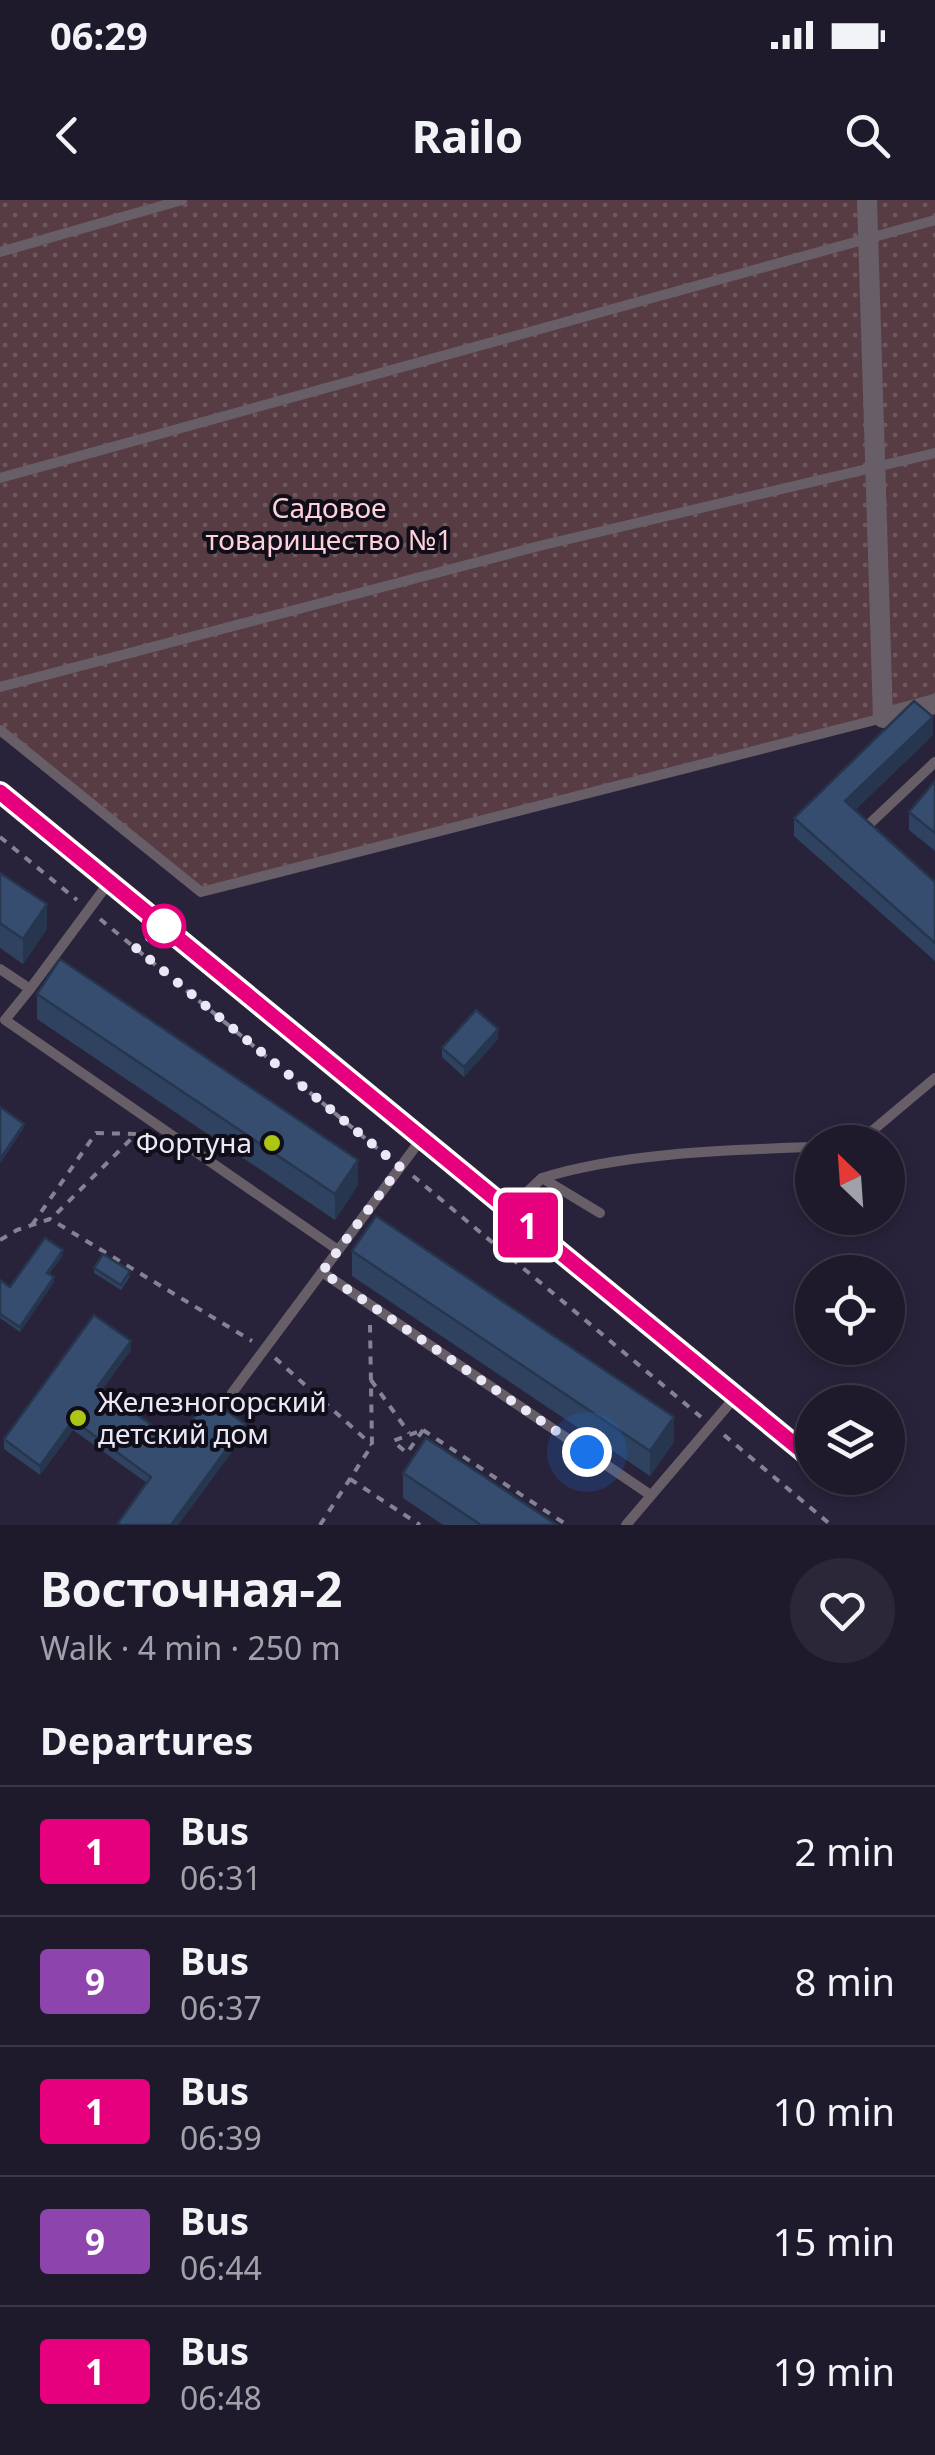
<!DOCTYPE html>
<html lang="en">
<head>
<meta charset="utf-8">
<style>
	body { margin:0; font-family:"Noto Sans",sans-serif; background:#2b2738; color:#f1f3f6; height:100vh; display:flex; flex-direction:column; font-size:38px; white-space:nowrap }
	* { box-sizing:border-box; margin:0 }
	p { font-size:32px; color:#a1a1a9 }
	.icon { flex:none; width:55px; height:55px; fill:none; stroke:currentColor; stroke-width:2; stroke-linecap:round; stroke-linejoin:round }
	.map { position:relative; height:1325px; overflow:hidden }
	.drawer { display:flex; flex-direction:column; background:#1e1a2c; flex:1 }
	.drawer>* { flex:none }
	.badge { padding:0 20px; border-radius:8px; font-size:35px; line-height:65px }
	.needle { width:65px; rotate:335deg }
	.controls { position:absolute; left:795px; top:925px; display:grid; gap:20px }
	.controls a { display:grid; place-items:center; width:110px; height:110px; border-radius:50%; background:#1e1a2c; box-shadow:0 5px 15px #0003,0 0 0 2px #3c3848; font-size:50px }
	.you { position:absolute; width:50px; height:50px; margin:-25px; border:8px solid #fff; border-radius:50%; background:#1a73e8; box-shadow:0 0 0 15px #1a73e833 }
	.map>.badge { position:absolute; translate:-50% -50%; box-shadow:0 0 0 5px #fff }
	h2 { padding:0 40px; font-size:38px; line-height:90px }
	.round { display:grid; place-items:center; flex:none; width:105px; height:105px; border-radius:52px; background:#2b2738 }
	.head { display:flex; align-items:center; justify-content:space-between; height:170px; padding:0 40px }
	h1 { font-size:48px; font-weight:700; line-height:75px }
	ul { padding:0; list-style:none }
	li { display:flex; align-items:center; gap:30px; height:130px; padding:0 40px; border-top:2px solid #3c3848 }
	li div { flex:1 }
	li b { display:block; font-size:38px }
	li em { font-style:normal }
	li .badge { min-width:110px; font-weight:700; text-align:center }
	.status { display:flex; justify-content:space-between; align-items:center; height:70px; padding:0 50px; background:#1e1a2c; direction:ltr }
	.status svg { height:28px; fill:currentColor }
	header { display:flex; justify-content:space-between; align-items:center; height:130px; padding:0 40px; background:#1e1a2c; font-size:45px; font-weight:700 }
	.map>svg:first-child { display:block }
</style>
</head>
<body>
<div class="status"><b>06:29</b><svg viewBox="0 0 49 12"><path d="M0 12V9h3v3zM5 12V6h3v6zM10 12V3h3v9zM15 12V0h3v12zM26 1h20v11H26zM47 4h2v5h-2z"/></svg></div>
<header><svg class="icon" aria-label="back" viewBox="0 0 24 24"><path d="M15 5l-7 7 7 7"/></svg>Railo<svg class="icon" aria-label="search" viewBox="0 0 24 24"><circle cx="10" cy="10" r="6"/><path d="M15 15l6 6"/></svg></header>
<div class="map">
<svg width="935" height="1325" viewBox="0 0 935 1325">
	<defs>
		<pattern id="garden-dots" width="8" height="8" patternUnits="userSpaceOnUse" patternTransform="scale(2.5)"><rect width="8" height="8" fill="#583c43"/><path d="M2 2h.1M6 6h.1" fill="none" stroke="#70585f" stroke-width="1.8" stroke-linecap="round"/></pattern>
	</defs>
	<rect width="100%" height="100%" fill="#28233a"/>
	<polygon fill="url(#garden-dots)" points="0,0 935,0 935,504 201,692 0,530"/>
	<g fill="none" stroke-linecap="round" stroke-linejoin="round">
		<g stroke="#858295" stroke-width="4" stroke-dasharray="8 8" stroke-linecap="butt">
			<polyline points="0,637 77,700"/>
			<polyline points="100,719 389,958"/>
			<polyline points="413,976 701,1217"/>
			<polyline points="32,1025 96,933 136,934 52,1018"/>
			<polyline points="0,1040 17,1030 50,1019 252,1141"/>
			<polyline points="275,1158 372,1245"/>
			<polyline points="371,1180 409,1233"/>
			<polyline points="423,1230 567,1325"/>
			<polygon points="423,1230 407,1253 393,1241"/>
			<polyline points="724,1235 831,1325"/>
			<polyline points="350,1279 420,1325"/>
			<polyline points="320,1325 372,1245 370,1125"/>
		</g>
		<g stroke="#685e67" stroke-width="10">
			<polyline points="0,52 182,0"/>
			<polyline points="0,278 935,20"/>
			<polyline points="0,487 539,346 935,253"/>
			<polyline points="0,530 201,692 883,518"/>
			<polyline points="863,630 935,562"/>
			<polyline points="0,769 30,789 110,681"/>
			<polyline points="30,789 5,820 338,1050"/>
			<polyline points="422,938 322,1072 649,1294"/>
			<polyline points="859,942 935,878"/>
			<path d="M542 978C621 953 729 950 812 947"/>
			<polyline points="509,1009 542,978 600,1013"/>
			<polyline points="232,1193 322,1072"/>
			<polyline points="626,1325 736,1196"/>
		</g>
		<polyline stroke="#685e67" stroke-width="20" points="867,0 883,518 935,504"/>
	</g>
	<g fill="#2f425f">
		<polygon points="933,535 855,610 935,682 935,761 794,636 794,618"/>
		<polygon points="935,581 935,651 909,630 909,612"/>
		<polygon points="0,673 47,729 23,764 0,748"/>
		<polygon points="37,794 358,985 335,1020 37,819"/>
		<polygon points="498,839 464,877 442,857 442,848"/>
		<polygon points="352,1051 674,1242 650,1276 352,1076"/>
		<polygon points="63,1055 49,1074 54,1082 20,1132 0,1118 0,1080 10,1087"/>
		<polygon points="94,1068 130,1076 121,1090 94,1073"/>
		<polygon points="131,1150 102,1189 176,1243 245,1234 178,1325 118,1325 118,1323 147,1283 73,1230 40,1275 4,1249 4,1239"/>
		<polygon points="403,1273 557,1325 443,1325 403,1298"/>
	</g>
	<g fill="#26364e">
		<polygon points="933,517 933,535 845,619 845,601"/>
		<polygon points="47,704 47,729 23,764 23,739"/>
		<polygon points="498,829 498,839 464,877 464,867"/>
		<polygon points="24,924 24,928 0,964 0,959"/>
		<polygon points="358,960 358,985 335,1020 335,994"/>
		<polygon points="63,1050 63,1055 47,1077 47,1073"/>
		<polygon points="54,1077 54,1082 20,1132 20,1127"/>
		<polygon points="131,1141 131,1150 98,1196 98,1186"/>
		<polygon points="674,1217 674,1242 650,1276 650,1251"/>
		<polygon points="73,1220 73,1230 40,1275 40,1266"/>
		<polygon points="245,1224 245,1234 178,1325 171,1325"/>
	</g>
	<g fill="#374d6f" stroke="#26364e" stroke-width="2.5">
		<polygon points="914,501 933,517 845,601 935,682 935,743 794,618"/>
		<polygon points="935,581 935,633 909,612"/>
		<polygon points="0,673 47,704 23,739 0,723"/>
		<polygon points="60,759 358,960 335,994 37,794"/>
		<polygon points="476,810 498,829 464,867 442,848"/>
		<polygon points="0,907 24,924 0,959"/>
		<polygon points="376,1016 674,1217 650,1251 352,1051"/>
		<polygon points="45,1038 63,1050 47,1073 54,1077 20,1127 0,1114 0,1080 10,1087"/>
		<polygon points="103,1054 130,1071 121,1085 94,1068"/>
		<polygon points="94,1115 131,1141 98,1186 176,1243 208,1198 245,1224 171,1325 121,1325 118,1323 151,1277 73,1220 40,1266 4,1239"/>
		<polygon points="426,1238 557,1325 481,1325 403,1273"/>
	</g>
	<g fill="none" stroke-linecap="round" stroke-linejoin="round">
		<g stroke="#fff" stroke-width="22">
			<polyline id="line" points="0,592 812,1259"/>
		</g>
		<use href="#line" stroke="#e6007e" stroke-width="15"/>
		<polyline stroke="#eae8f7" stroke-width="10" stroke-dasharray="0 18" points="164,726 136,748 400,967 322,1072 587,1252"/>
	</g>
	<circle fill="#fff" stroke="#e6007e" stroke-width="5" cx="164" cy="726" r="20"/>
	<g fill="#abc614" stroke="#100e18" stroke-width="4">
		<circle cx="272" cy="943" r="10"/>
		<circle cx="78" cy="1218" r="10"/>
	</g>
	<g text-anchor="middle" stroke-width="8" stroke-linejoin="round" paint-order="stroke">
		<g font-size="28" fill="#ffcfda" stroke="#100e18">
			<text x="329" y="318">Садовое<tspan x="329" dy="32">товарищество №1</tspan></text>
		</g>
		<g font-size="28" fill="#eae8f7" stroke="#100e18" text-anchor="end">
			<text x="252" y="953">Фортуна</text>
			<text x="98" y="1212" text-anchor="start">Железногорский<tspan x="98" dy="32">детский дом</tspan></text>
		</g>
	</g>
</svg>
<div class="controls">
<a><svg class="needle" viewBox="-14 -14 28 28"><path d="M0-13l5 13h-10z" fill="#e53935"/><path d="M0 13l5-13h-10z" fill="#a1a1a9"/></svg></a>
<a><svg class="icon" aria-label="locate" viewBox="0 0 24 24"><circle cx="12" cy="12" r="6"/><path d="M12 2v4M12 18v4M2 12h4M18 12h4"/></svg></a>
<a><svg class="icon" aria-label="layers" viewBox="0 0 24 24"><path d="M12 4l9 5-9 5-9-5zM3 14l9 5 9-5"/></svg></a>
</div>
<div class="you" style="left:587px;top:1252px"></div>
<b class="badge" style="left:528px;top:1025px;background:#e6007e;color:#fff">1</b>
</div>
<section class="drawer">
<div class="head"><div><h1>Восточная-2</h1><p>Walk · 4 min · 250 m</p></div><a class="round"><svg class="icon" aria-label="heart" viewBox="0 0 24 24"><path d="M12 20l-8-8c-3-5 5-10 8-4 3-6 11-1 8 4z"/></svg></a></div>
<h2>Departures</h2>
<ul>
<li><span class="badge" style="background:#e6007e;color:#fff">1</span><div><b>Bus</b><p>06:31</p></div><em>2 min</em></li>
<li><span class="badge" style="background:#8e44ad;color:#fff">9</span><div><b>Bus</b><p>06:37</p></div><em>8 min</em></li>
<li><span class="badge" style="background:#e6007e;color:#fff">1</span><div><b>Bus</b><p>06:39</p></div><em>10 min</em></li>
<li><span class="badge" style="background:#8e44ad;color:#fff">9</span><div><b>Bus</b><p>06:44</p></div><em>15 min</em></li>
<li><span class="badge" style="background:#e6007e;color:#fff">1</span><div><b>Bus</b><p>06:48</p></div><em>19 min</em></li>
</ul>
</section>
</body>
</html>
